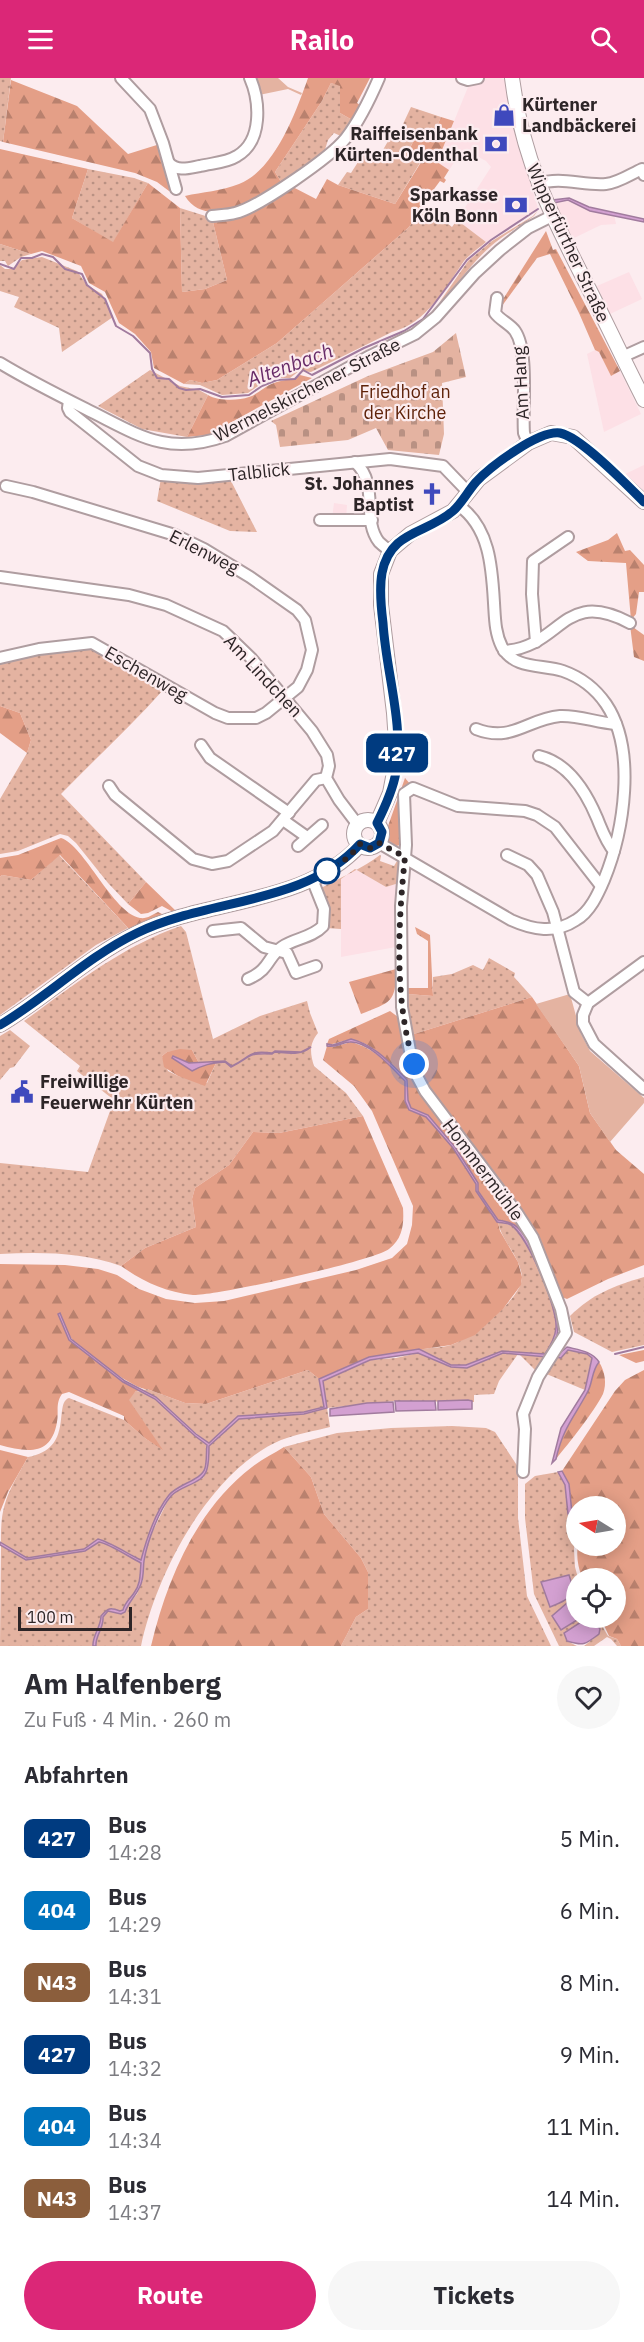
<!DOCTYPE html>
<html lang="de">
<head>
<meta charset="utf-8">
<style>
	body { margin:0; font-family:"IBM Plex Sans",sans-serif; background:#f7f7f7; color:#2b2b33; height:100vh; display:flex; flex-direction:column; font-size:22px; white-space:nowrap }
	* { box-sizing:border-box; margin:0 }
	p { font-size:20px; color:#7c7c81 }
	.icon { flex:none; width:33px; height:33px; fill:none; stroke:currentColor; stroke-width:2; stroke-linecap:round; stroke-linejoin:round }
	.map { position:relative; height:1568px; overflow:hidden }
	.panel { display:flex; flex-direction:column; background:#fff; flex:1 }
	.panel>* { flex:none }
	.badge { padding:0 12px; border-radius:9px; font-size:21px; line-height:39px }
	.needle { width:39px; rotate:281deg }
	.buttons { position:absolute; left:566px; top:1418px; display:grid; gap:12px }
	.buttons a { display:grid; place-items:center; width:60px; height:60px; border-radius:50%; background:#fff; box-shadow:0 3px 15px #0003; font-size:30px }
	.scale { position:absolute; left:18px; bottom:15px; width:114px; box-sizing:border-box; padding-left:6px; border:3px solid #2d2527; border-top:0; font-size:16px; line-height:21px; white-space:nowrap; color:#2d2527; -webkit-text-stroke:4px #fcecef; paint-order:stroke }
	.you { position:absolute; width:30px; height:30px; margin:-15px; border:4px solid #fff; border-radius:50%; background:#1a73e8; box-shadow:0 0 0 9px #1a73e833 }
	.map>.badge { position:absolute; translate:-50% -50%; box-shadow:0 0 0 3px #fff }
	h2 { padding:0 24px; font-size:22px; line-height:54px }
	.round { display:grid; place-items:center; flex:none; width:63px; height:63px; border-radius:32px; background:#f7f7f7 }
	.summary { display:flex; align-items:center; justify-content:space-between; height:102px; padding:0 24px }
	h1 { font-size:28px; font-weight:700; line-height:45px }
	.primary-button { display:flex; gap:12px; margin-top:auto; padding:12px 24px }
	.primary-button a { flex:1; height:69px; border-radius:36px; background:#db2777; color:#fff; font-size:24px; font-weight:700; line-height:69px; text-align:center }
	.primary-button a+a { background:#f7f7f7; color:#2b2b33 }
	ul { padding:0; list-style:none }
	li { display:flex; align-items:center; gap:18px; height:72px; padding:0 24px }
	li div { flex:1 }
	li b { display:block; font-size:22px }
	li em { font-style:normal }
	li .badge { min-width:66px; font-weight:700; text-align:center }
	header { display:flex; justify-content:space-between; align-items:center; height:78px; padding:0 24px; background:#db2777; color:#fff; font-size:27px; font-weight:700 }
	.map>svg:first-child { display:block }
</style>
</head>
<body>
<header><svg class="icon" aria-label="menu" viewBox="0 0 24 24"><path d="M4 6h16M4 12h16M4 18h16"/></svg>Railo<svg class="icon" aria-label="search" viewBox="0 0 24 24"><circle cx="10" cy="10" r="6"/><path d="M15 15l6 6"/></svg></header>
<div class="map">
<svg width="644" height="1568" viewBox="0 0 644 1568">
	<defs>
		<pattern id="grass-dots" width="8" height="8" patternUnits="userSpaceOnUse" patternTransform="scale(1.5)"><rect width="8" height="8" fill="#e4b3a1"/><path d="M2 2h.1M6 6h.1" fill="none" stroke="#b99183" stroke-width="1.8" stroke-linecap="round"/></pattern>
		<pattern id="forest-firs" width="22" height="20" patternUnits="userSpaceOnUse" patternTransform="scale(1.5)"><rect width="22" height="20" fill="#e49f87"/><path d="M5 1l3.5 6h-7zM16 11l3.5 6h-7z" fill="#b9816e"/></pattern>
		<pattern id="cemetery-stones" width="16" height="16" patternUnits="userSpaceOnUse" patternTransform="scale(1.5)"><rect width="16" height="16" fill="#e4b3a1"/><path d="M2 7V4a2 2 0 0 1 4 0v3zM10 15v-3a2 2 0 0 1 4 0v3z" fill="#b99183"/></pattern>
	</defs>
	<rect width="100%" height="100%" fill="#fcecef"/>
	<g fill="#fde0e6">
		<polygon points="485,0 501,0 507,3 514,51 538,130 486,164 457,142 491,89 486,83 465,72 462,73 449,92 437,85 468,9"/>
		<polygon points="568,122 590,133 614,136 616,146 601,147 572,161 554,125"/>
		<polygon points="629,194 642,221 610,236 597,208"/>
		<polygon points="595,272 599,274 611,298 620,293 641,336 604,354 587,276"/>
		<polygon points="644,387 644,417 623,397"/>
		<polygon points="334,425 347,427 346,441 332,441"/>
		<polygon points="355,791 386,809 399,805 396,869 341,879 341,801"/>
	</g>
	<g fill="url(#grass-dots)" fill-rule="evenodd">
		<polygon points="0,0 11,0 3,64 0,63"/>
		<polygon points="331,5 340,7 340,35 354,43 343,59 334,55 328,62 323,78 283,107 275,94 322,23"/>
		<polygon points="411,29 441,39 431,61 418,55 408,73 423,80 395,126 338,107 347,94 351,95 367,70 380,77 391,58 396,61"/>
		<polygon points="88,91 134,100 148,105 113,165 72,140"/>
		<path d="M426 128 452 149 457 142 486 164C479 170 470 176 464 183 445 210 427 245 392 254L311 294 299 293 290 300H276L261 306 248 315 222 317 200 307 184 306 190 302 202 305 217 302 277 265 408 150Z"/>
		<polygon points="180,130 212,140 227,202 205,211 182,214"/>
		<path d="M538 132 534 138C520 148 504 157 491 168 471 185 458 207 439 225L468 183 492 163 533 138Z"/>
		<polygon points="0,166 31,176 21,179 8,188 5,183 0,183"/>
		<polygon points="42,179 77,193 87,207 102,216 113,239 62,274 59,250 14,229 19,219 0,213 0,187 5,191 12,191 22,182"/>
		<polygon points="150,292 180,308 199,312 208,317 187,359 142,351 98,328"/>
		<path d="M161 400C185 406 206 406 230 401L257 454 230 453 157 423Z"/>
		<path d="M88 568 164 611C131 648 95 681 61 716L146 804 128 826 108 805 76 765 68 758 60 756 18 773 0 776V721L27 675 31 662 20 635 0 628V585Z"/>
		<polygon points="59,777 128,850 96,867 0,937 0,799 2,797 31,802"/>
		<path d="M380 777 381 778 380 783 394 788 397 783 401 785 399 805 386 809 355 791 341 801V851L326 850 321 810C340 800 363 790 380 777Z"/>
		<path d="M181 848 186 854 213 961 260 938 307 923 310 935 318 955C309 966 310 975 314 988L346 1015 363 1038 279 1055 253 1054 229 1087 195 1110 192 1121 196 1149 145 1170 121 1188C83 1174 40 1174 0 1176V1085L88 1094 114 1022 77 993 80 988 24 943C74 907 122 868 181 848ZM192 972 199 985 225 983 231 989 225 984 216 985 207 1005 178 998 168 993 162 978 167 974Z"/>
		<polygon points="489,880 515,895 514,899 532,919 411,957 407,916 433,918 433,899 452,896 473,887 483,892"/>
		<polygon points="10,952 30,968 14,989 10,990 0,1002 0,958"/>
		<path d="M498 1144C503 1145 508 1146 512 1148 528 1160 558 1230 556 1250 555 1261 551 1268 545 1276L502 1273 466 1287H451L419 1271C429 1270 441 1270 451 1267 470 1260 523 1221 522 1199 520 1178 502 1164 498 1144Z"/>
		<path d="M644 1199V1267L612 1274 574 1254 570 1238C592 1216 614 1208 644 1199Z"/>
		<polygon points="568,1272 587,1276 592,1279 585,1312 544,1295 555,1279 561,1280"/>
		<path d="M418 1275 451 1289 467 1290 503 1275 518 1276 499 1303 494 1316 474 1317V1324L395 1323 327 1330 330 1349C314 1353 297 1356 281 1362 210 1392 156 1496 141 1568H96C95 1558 104 1550 103 1539L108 1533 121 1536 137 1516 143 1502V1485L148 1463 169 1420 179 1410 203 1400 207 1393 209 1368 239 1341 304 1336 327 1330 323 1303 370 1282 396 1280Z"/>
		<polygon points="519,1276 547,1279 537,1294"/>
		<path d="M308 1292 319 1301 324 1329 304 1334 238 1338 209 1365C185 1349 168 1325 143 1312L147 1311 185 1325 206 1326Z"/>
		<path d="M136 1313C156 1313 189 1354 207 1367 206 1374 207 1383 205 1390 202 1402 178 1406 169 1417 156 1433 146 1463 141 1482 129 1476 111 1464 98 1461L84 1471 27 1480 1 1465C0 1425 9 1413 28 1379 75 1371 53 1325 69 1320L124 1342 146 1361 161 1370 128 1322Z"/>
		<polygon points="452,1348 486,1350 495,1354 518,1389 518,1440 527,1518 551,1568 341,1568 356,1539 368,1531 368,1494 361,1480 324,1436 311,1399 284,1369 337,1355 391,1350"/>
		<polygon points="558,1394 565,1407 568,1436 576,1452 574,1471 575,1489 578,1500 576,1500 576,1519 552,1538 561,1552 582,1539 597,1539 608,1558 617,1561 621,1568 617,1568 611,1561 607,1559 594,1568 584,1568 599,1556 567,1563 577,1568 559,1568 534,1516 525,1440 525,1406 535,1398"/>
		<path d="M99 1464C110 1466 129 1479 141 1485 140 1495 141 1506 134 1515 130 1521 125 1524 123 1532L120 1533 111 1530 101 1538C101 1549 92 1558 93 1568H0L1 1467 26 1482 85 1473Z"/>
	</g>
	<g fill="url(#forest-firs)">
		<path d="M308 0H370L357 25 363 29 354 43 340 35V8L331 5 322 23 275 94 283 107C258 121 206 153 185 118 202 114 222 113 239 106 275 92 296 34 308 0Z"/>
		<polygon points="11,2 77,28 128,76 160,66 173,111 169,113 157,104 135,95 3,64"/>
		<polygon points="441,39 454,43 437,84 449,92 444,100 446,102 444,105 440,103 423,126 426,128 408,150 277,265 217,302 202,305 190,302 184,306 154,290 151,274 135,256 119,245 105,214 89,205 81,188 42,173 31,176 0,166 0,71 88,91 72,140 113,164 148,105 180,130 182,214 205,211 227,202 212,140 289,107 316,121 327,101 338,107 395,126 423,81 408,74 418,54 431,61"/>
		<polygon points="546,153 553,172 556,171 620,293 611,298 599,274 595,272 579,235 550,176 537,180 499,232 500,226"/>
		<path d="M300 297 312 300 208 357 187 359 208 317C218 323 238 323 249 319 258 316 265 308 274 305 284 301 291 303 300 297Z"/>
		<polygon points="617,455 625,473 630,472 644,487 644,514 639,514 636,536 631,542 626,485 588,483 576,474 608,462"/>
		<polygon points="630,547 644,557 644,583 634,579"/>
		<polygon points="0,628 20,635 31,662 27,675 0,655"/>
		<polygon points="405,700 411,707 401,767 396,768 388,762 390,758 388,748"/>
		<path d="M61 760C84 767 113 835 140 840 147 841 152 837 158 834L164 837 130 852 60 777 31 802 2 797 0 799V780L18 777Z"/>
		<polygon points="146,804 176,833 173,834 162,828 148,835 141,836 128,826"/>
		<polygon points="415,849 430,857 433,918 407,916 407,910 428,910 428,863 417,856"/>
		<path d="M396 891C396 925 391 924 361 936L349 904Z"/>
		<polygon points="532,919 579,988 590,1035 616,1072 644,1096 644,1187 608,1201 567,1221 559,1218 542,1170 424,1001 411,957"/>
		<path d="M390 933 398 939 403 968 414 1002 427 1025 514 1140 519 1150 511 1145 498 1142 478 1113V1105L455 1069 428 1037 411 1030 408 1022 407 1002C392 988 372 962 350 962 342 962 336 967 327 966L329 961Z"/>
		<path d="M351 964C374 970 389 986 405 1003V1023L409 1032 426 1039 453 1070 476 1106V1113L498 1144 500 1153 518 1184 522 1199 521 1207 503 1231 475 1257 451 1267 369 1279 319 1301 308 1292 206 1326 185 1325 147 1311C136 1313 80 1271 72 1261 66 1254 64 1242 60 1235L69 1262 123 1304 139 1313H136L129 1322 163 1372 146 1361 124 1342V1338L69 1314 62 1316C55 1326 59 1334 57 1344 51 1379 26 1374 0 1367V1186L65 1187 98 1191 117 1197 139 1211 166 1221 195 1225 224 1223 356 1192 392 1180 407 1166 412 1147 413 1128 372 1033 354 1008 323 982 327 968 333 969Z"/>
		<polygon points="180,971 192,972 199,985 188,985 174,978 173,980 199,990 203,986 216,985 205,1008 178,998 164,989 162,978 167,974"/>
		<path d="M363 1038 403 1130C404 1146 403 1160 389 1171 374 1183 215 1218 193 1217 165 1214 144 1204 121 1188L145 1170 196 1149 192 1121 195 1110 229 1087 253 1054 279 1055Z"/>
		<polygon points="644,1272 644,1283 636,1285 619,1277"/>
		<path d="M599 1284C605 1293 607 1306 603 1316 594 1334 569 1365 556 1381 563 1350 573 1341 587 1315 593 1305 591 1294 599 1284Z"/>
		<path d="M644 1292V1568H621L617 1561 609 1558 600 1539H615V1500H582C578 1489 576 1478 578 1467H615V1428H576V1446L572 1435 569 1406 562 1393 615 1313 625 1302Z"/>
		<path d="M284 1369 311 1399 324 1436 361 1480 368 1494V1531L356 1539 341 1568H151C167 1501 196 1432 252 1389 262 1381 273 1376 284 1369Z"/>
		<polygon points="0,1372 28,1379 8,1414 0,1434"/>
	</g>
	<polygon fill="url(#cemetery-stones)" points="456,255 466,299 442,305 444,356 439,377 388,372 376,350 348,362 280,369 276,347 271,343 368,298 433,274"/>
	<g fill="#e4b3a1">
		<polygon points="255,0 278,0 288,9 302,15 301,17 288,11 259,17"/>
		<polygon points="570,916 581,956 590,973 644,1020 644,1025 610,1064 590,1035 579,988 536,926"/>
	</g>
	<g fill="#d3a0d1" stroke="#a17b9e" stroke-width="1.5">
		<polygon points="569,120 589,129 644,141 644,144 590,133 568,122 554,125 553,122"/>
		<path d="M351 961C375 967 390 985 407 1002L408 1022 411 1030 428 1037 455 1069 478 1105V1113L498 1142C506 1143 514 1145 519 1151 534 1168 560 1226 558 1249 558 1261 553 1269 547 1279L503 1275 467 1290 451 1289 418 1275 370 1282 323 1303 327 1330 304 1336 239 1341 209 1368C209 1375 209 1384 207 1391 204 1406 181 1407 171 1418 159 1432 147 1464 144 1483 143 1490 144 1498 141 1506 137 1517 129 1523 125 1534L121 1536 108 1533 103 1539C104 1550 95 1558 96 1568H93C92 1558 101 1549 101 1538 108 1530 110 1529 120 1533L123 1532C125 1524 130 1521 134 1515 141 1506 140 1495 141 1485 129 1479 110 1466 99 1464L85 1473 26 1482 0 1467V1464L27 1480 84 1471 98 1461C110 1464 128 1476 141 1482 146 1463 156 1433 169 1417 178 1406 202 1402 205 1390 207 1383 206 1374 207 1367L195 1358 155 1321 123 1304 69 1262 58 1236 60 1235 71 1261 125 1303 156 1319 196 1356 209 1365 238 1338 304 1334 324 1329 319 1301 369 1279 419 1271 451 1287H466L502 1273 545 1276C551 1267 555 1260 556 1250 558 1231 528 1158 511 1147 507 1145 501 1145 497 1144L476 1113V1106L453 1070 426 1039 409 1032 405 1023V1003C392 990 369 963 350 964 342 964 336 970 327 968V966L333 967Z"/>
		<path d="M311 969C301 978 288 975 275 974L272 976C245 975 253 978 231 989L225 984C211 985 203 987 192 993L172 980 173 978 189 985 225 983 232 988C252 978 248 972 272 975L275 973 301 974Z"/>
		<path d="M567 1269C579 1272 592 1273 599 1284 591 1294 593 1305 587 1315 573 1341 563 1350 556 1381L552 1385 561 1350 585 1312 592 1280 587 1276 568 1272 561 1280 555 1279Z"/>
		<polygon points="468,1322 472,1323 472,1331 438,1332 438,1323"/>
		<polygon points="395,1323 435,1323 436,1332 396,1333"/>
		<polygon points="393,1324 394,1334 330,1338 330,1331 367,1325"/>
		<polygon points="562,1393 569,1406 572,1435 576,1452 568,1436 565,1407 558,1394"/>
		<path d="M569 1497C577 1518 570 1521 550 1529L541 1504Z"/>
		<polygon points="574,1519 576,1539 582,1539 561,1552 552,1538"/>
		<path d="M587 1540H592L600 1551 599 1556C585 1567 583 1568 567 1563L564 1555Z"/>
	</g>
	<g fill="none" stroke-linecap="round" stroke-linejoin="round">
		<g stroke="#a17b9e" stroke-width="2">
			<polyline points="0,186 14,191 21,180 32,180 42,176 53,179 65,191 82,196 87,207 105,221 116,248 133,258 150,275 152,291 157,300 169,301 179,310 186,312 200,311 222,319 249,317 262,308 277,302 295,301 303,292 312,297 364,270 404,253 423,241 467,182 491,162 538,131"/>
			<polyline points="615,1276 644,1269"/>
		</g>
		<g stroke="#af9da0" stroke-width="14">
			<g id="minor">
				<polyline points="121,0 150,31 163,65 176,111"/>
				<polyline points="462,0 468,2 478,0"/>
				<path d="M169 85C178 94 189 90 200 88 212 85 226 85 237 78 263 63 260 23 250 0"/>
				<path d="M538 106C561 98 583 108 606 106 618 105 631 96 642 91L644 97"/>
				<path d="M212 138C220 137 228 137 235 135 259 129 331 79 346 60 360 42 370 21 379 0"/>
				<path d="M497 220 495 235C500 242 510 246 515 253 529 273 522 330 524 355L528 365"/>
				<polyline points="622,279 644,269"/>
				<path d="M0 285C28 302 56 316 86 331 137 356 166 379 225 358L370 278 415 256 436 239 475 195 500 172 528 150 552 138"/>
				<polyline points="69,323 68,330 70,334 138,388 161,397 198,400 390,381 443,388 468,414"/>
				<path d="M355 384C380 407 361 441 379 464 382 467 386 470 390 473"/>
				<polyline points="320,442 372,442"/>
				<polyline points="0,499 129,517 166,527 223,553 251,580 312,653 327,677 329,688 326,700 339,722 358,747"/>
				<polyline points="536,564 532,516 533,483 568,459"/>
				<path d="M504 573C563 569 562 509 630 545"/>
				<polyline points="0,580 39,571 92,565 215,635 228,640 256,640 266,635 298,609 307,592 312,572 305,542 297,532 250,499 204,471 175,457 33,414 6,408"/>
				<path d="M476 651C512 665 527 641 560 638 579 637 597 645 616 646"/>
				<polyline points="201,667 210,680 289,735"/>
				<path d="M539 678C569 685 586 714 597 740 602 752 606 764 614 773"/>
				<polyline points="109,708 115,717 193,781 212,786 228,783 273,753 316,702 326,700"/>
				<polyline points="283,742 307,759"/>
				<path d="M379 765 511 842C533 852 555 856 576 842 590 834 598 816 604 802 624 753 637 672 606 626 595 610 580 599 563 593 542 586 515 592 502 569 495 555 495 541 494 525 492 490 490 449 458 427"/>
				<polyline points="298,768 322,747"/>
				<polyline points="507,777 528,787 537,797 553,834 574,914 588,925"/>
				<polyline points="213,853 241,850 264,869 287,875 296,895 316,888"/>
				<polyline points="644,884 588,925 583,937 583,945 594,966 644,1011"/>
				<path d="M248 901C271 891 267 879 282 869 295 860 312 860 323 848L324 831 312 801"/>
				<polyline points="523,1394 525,1351 523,1336 538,1299 566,1255 561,1231 533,1160 517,1135 425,1013 418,1000 410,973 402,929 401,828 406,767 404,716 413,710 458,728 525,733 537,737 555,749 601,808"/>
			</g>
		</g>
		<g stroke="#af9da0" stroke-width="16">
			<g id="major">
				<path d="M512 0C522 81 552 139 589 211 608 248 625 285 644 322"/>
				<circle cx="368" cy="756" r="14"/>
				<polyline points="377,745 390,715 397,679 394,635 381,527 381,496 390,473 410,456 453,433 479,401 528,365 551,355 573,359 644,424"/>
				<path d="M0 947C47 919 87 879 137 855 208 820 304 828 360 767"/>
			</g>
		</g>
		<use href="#minor" stroke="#fff" stroke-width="10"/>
		<use href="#major" stroke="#fff" stroke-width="14"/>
	</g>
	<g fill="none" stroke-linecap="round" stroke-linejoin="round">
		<g stroke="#fff" stroke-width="14">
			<path id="line" d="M0 947C47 919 87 879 137 855 208 820 304 828 360 766L370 770 379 765 382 754 377 745C385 729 393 712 396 694 404 646 386 594 383 545 381 529 379 511 382 495 390 452 427 456 453 433 462 425 468 413 476 404 491 388 539 352 560 355 581 359 627 407 644 424"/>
		</g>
		<use href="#line" stroke="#003b80" stroke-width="9"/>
		<path stroke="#2d2527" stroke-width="6" stroke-dasharray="0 10.8" d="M327 793 349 779 360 766 370 770 379 765 405 779C398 846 394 922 414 986"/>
	</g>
	<defs>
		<g id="shop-bare" transform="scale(1.8)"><path d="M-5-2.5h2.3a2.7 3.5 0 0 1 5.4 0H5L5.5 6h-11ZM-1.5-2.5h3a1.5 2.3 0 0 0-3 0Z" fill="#3f49bd" stroke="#fcecef" stroke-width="2.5" paint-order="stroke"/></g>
		<g id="bank-bare" transform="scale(1.8)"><path d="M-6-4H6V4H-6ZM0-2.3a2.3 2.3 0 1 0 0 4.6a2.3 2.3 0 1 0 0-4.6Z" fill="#3f49bd" stroke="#fcecef" stroke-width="2.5" paint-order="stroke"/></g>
		<g id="church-bare" transform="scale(1.8)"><path d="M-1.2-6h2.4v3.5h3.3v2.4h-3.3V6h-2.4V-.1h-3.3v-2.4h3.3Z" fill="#3f49bd" stroke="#fcecef" stroke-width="2.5" paint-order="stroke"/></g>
		<g id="civic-bare" transform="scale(1.8)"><path d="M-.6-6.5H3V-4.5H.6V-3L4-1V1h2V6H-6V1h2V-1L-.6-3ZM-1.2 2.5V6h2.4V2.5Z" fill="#3f49bd" stroke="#fcecef" stroke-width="2.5" paint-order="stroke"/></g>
	</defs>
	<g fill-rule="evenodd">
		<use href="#shop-bare" x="504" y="37"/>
		<use href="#bank-bare" x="496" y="66"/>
		<use href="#bank-bare" x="516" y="127"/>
		<use href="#church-bare" x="432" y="416"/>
		<use href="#civic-bare" x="22" y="1014"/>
	</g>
	<circle fill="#fff" stroke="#003b80" stroke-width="3" cx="327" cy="793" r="12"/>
	<g text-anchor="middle" stroke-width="4.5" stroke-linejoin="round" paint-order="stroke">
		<g font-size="18" font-weight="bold" fill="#2d2527" stroke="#fcecef" text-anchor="end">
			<text x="522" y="33" text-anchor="start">Kürtener<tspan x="522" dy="21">Landbäckerei</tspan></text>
			<text x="478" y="62">Raiffeisenbank<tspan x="478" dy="21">Kürten-Odenthal</tspan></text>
			<text x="498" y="123">Sparkasse<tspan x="498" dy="21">Köln Bonn</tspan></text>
			<text x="414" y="412">St. Johannes<tspan x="414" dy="21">Baptist</tspan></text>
			<text x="40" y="1010" text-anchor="start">Freiwillige<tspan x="40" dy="21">Feuerwehr Kürten</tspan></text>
		</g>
		<g font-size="18" fill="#2d2527" stroke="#fcecef">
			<text transform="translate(568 165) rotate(65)" y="6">Wipperfürther Straße</text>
			<text transform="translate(521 305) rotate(-93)" y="6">Am Hang</text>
			<text transform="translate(307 312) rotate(-27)" y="6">Wermelskirchener Straße</text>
			<text transform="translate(259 394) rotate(-6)" y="6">Talblick</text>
			<text transform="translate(204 474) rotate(27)" y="6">Erlenweg</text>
			<text transform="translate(146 596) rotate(30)" y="6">Eschenweg</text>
			<text transform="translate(263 598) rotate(47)" y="6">Am Lindchen</text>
			<text transform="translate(483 1092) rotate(53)" y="6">Hommermühle</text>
		</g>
		<g font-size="18" fill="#5f2209" stroke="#fcecef">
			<text x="405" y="320">Friedhof an<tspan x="405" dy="21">der Kirche</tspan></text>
		</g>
		<g font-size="20" font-style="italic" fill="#682b68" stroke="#fcecef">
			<text transform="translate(290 287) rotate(-20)" y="7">Altenbach</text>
		</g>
	</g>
</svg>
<div class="buttons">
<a><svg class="needle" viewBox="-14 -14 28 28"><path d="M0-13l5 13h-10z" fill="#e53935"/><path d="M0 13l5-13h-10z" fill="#7c7c81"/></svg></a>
<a><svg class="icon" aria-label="locate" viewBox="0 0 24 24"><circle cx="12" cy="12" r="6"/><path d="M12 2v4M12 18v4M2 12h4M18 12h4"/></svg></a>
</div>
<div class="scale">100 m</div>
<div class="you" style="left:414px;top:986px"></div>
<b class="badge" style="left:397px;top:675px;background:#003b80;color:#fff">427</b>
</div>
<section class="panel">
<div class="summary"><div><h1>Am Halfenberg</h1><p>Zu Fuß · 4 Min. · 260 m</p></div><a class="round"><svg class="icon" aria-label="heart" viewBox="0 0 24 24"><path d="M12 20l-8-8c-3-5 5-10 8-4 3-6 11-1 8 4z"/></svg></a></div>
<h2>Abfahrten</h2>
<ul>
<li><span class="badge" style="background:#003b80;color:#fff">427</span><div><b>Bus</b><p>14:28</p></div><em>5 Min.</em></li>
<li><span class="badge" style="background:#0072bc;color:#fff">404</span><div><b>Bus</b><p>14:29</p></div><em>6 Min.</em></li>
<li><span class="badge" style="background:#8b5e3c;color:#fff">N43</span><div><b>Bus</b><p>14:31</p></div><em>8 Min.</em></li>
<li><span class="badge" style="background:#003b80;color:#fff">427</span><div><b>Bus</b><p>14:32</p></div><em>9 Min.</em></li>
<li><span class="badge" style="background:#0072bc;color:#fff">404</span><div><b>Bus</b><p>14:34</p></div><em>11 Min.</em></li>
<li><span class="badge" style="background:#8b5e3c;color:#fff">N43</span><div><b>Bus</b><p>14:37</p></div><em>14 Min.</em></li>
</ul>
<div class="primary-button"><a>Route</a><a>Tickets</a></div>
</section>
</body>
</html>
